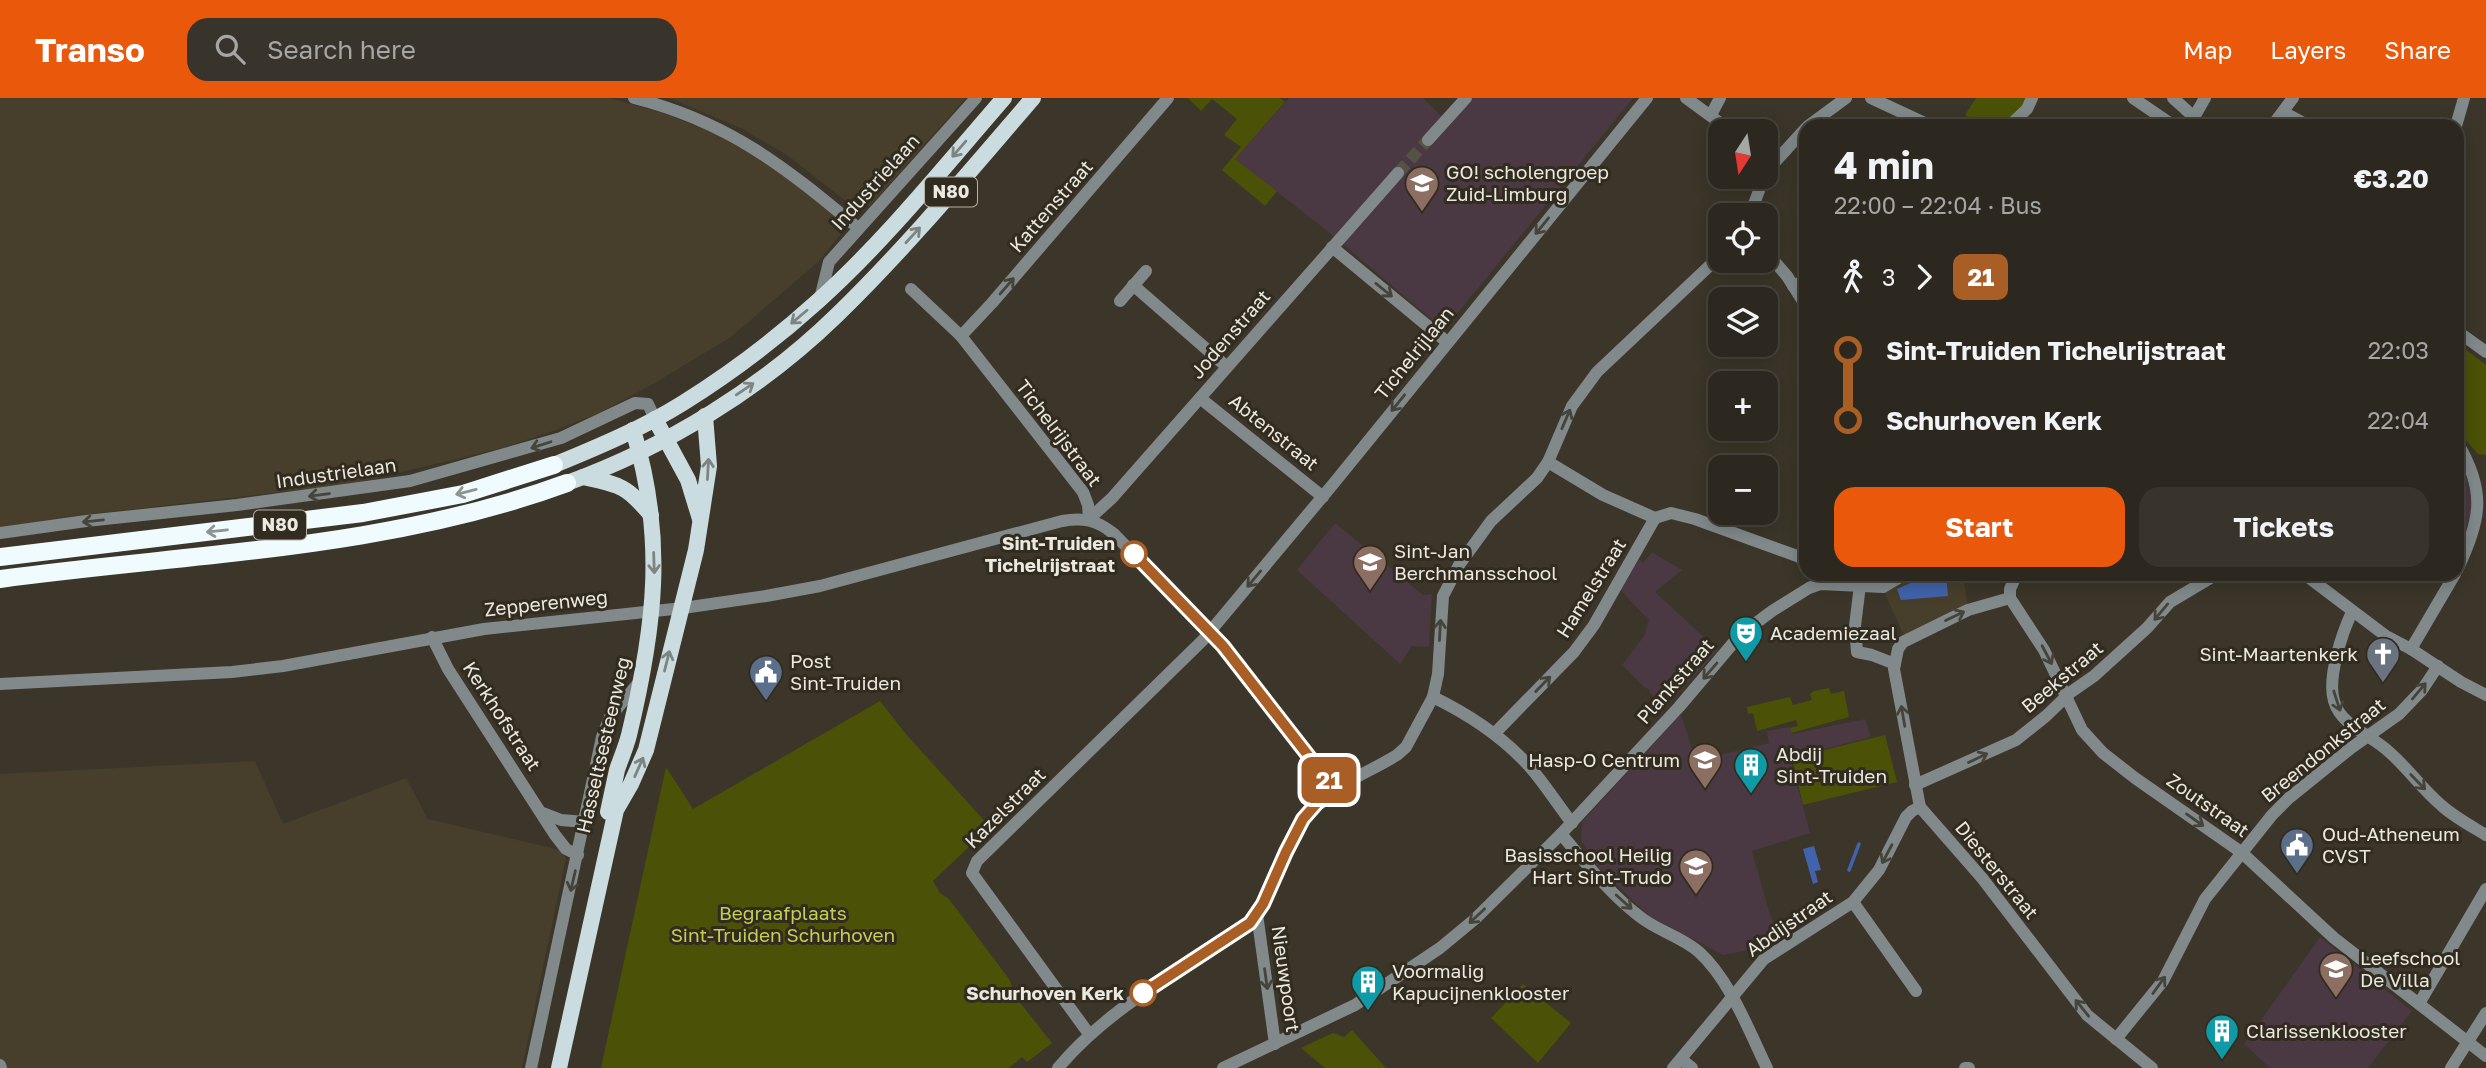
<!DOCTYPE html>
<html lang="en">
<head>
<meta charset="utf-8">
<style>
	body { margin:0; font-family:"Golos Text",sans-serif; background:#38342c; color:#f1f3f6; height:100vh; display:flex; flex-direction:column; font-size:26px; white-space:nowrap }
	* { box-sizing:border-box; margin:0 }
	p { font-size:23px; color:#a6a6a4 }
	.icon { flex:none; width:38px; height:38px; fill:none; stroke:currentColor; stroke-width:2; stroke-linecap:round; stroke-linejoin:round }
	.map { position:relative; flex:1; overflow:hidden }
	.drawer { position:absolute; left:1799px; top:21px; width:665px; height:462px; display:flex; flex-direction:column; background:#2c281f; border-radius:21px; box-shadow:0 4px 18px #0003,0 0 0 2px #48443d }
	.drawer>* { flex:none }
	.badge { padding:0 14px; border-radius:10px; font-size:24px; line-height:46px }
	.needle { width:46px; rotate:192deg }
	.controls { position:absolute; left:1708px; top:21px; display:grid; gap:14px }
	.controls a { display:grid; place-items:center; width:70px; height:70px; border-radius:14px; background:#2c281f; box-shadow:0 4px 18px #0003,0 0 0 2px #48443d; font-size:35px }
	.map>.badge { position:absolute; translate:-50% -50%; box-shadow:0 0 0 4px #fff }
	.legs { display:flex; align-items:center; gap:10px; height:77px; padding:0 35px; font-size:23px }
	.legs p { margin-inline-start:auto }
	.overview { display:flex; align-items:center; justify-content:space-between; height:119px; padding:0 35px }
	h1 { font-size:38px; font-weight:700; line-height:52px }
	.primary-button { display:flex; gap:14px; margin-top:auto; padding:14px 35px }
	.primary-button a { flex:1; height:80px; border-radius:21px; background:#ea580c; color:#fff; font-size:28px; font-weight:700; line-height:80px; text-align:center }
	.primary-button a+a { background:#38342c; color:#f1f3f6 }
	ul { padding:0 35px; list-style:none }
	li { display:flex; align-items:center; gap:24px; height:70px; font-size:26px }
	li i { display:grid; place-items:center; width:10px; height:100%; margin:0 9px; background:currentColor }
	li i::after { content:''; width:18px; height:18px; margin:-9px; border:5px solid; border-radius:50%; background:#2c281f }
	li p { margin-inline-start:auto }
	li:first-child i { background:linear-gradient(#0000 50%,currentColor 0) }
	li:last-child i { background:linear-gradient(currentColor 50%,#0000 0) }
	header { display:flex; align-items:center; gap:42px; box-sizing:border-box; height:98px; padding:0 35px; background:#ea580c; color:#fff }
	header strong { font-size:33px }
	nav { display:flex; gap:38px; margin-inline-start:auto; font-size:24px }
	.search { width:490px; height:63px; background:#38342c; display:flex; align-items:center; gap:18px; box-sizing:border-box; padding:0 24px; border-radius:21px; color:#a6a6a4; font-size:26px }
	.map>svg:first-child { display:block }
</style>
</head>
<body>
<header>
<strong>Transo</strong>
<div class="search"><svg class="icon" aria-label="search" viewBox="0 0 24 24"><circle cx="10" cy="10" r="6"/><path d="M15 15l6 6"/></svg>Search here</div>
<nav><a>Map</a><a>Layers</a><a>Share</a></nav>
</header>
<div class="map">
<svg width="2486" height="970" viewBox="0 0 2486 970">
	<rect width="100%" height="100%" fill="#3b3629"/>
	<g fill="#473f2b">
		<polygon points="0,0 609,0 663,15 720,37 786,77 835,116 839,124 840,137 818,164 731,239 653,286 599,315 556,332 502,350 352,386 65,419 0,431"/>
		<polygon points="669,0 966,0 870,108 852,108 787,57 743,31"/>
		<polygon points="1897,476 1963,476 1969,515 1907,544 1880,485"/>
		<polygon points="255,663 283,726 406,680 428,721 560,752 566,760 522,970 0,970 0,676"/>
	</g>
	<g fill="#4a3842">
		<polygon points="1289,0 1423,0 1441,18 1439,21 1472,0 1633,0 1448,227 1436,225 1331,136 1235,61"/>
		<polygon points="2457,356 2463,363 2474,411 2457,460"/>
		<polygon points="1335,425 1423,497 1432,496 1429,549 1412,548 1400,566 1297,472"/>
		<polygon points="1652,454 1682,472 1655,494 1718,552 1665,610 1649,594 1650,592 1644,589 1622,567 1644,538 1649,522 1620,492 1637,459 1643,465"/>
		<polygon points="1681,616 1694,657 1718,650 1720,657 1769,645 1767,633 1789,629 1792,636 1865,621 1871,639 1790,660 1810,735 1752,753 1770,817 1782,838 1764,849 1723,857 1649,818 1596,767 1581,742 1582,724"/>
		<polygon points="2320,839 2412,913 2368,970 2270,970 2244,946"/>
	</g>
	<g fill="#4b5207">
		<polygon points="1188,0 1280,0 1285,4 1235,61 1277,93 1265,108 1222,72 1241,49 1224,37 1237,21 1212,1 1201,13"/>
		<polygon points="1976,0 2039,0 2023,28 1966,28 1970,20 1965,17"/>
		<polygon points="2457,245 2486,267 2486,357 2478,356 2457,332 2457,324 2466,312 2457,306"/>
		<polygon points="1829,590 1831,596 1844,593 1849,619 1791,635 1790,630 1798,628 1796,622 1757,633 1753,615 1748,616 1747,609 1790,599 1793,607 1812,602 1810,596 1814,593"/>
		<polygon points="880,603 905,635 990,729 933,783 940,795 949,801 1009,881 1017,901 1052,945 1027,964 1022,959 1009,970 601,970 666,669 693,711"/>
		<polygon points="1885,637 1897,684 1803,707 1792,660"/>
		<polygon points="1523,886 1571,925 1538,965 1491,920"/>
		<polygon points="1352,932 1386,970 1325,970 1301,950 1333,935 1344,939"/>
	</g>
	<g fill="#4163ab">
		<polygon points="1931,476 1946,476 1948,498 1901,502 1897,491"/>
		<polygon points="1814,748 1821,772 1815,773 1818,784 1813,786 1803,751"/>
	</g>
	<g fill="none" stroke-linecap="round" stroke-linejoin="round">
		<polyline stroke="#4163ab" stroke-width="3.5" points="1849,772 1859,746"/>
		<polyline stroke="#555144" stroke-width="12" stroke-dasharray="12 6" stroke-linecap="butt" points="1398,75 1428,42"/>
		<g stroke="#81898b" stroke-width="12">
			<path d="M634 0C729 24 785 69 858 130"/>
			<polyline points="1686,0 1731,33"/>
			<polyline points="1871,0 1931,28"/>
			<polyline points="2133,0 2174,28"/>
			<polyline points="2173,0 2194,19"/>
			<polyline points="2283,14 2309,28"/>
			<polyline points="1711,17 1720,0"/>
			<polyline points="1808,28 1846,0"/>
			<polyline points="2009,28 2027,11 2032,0"/>
			<polyline points="2189,28 2205,0"/>
			<polyline points="2272,28 2293,0"/>
			<polyline points="2456,28 2464,0"/>
			<polyline points="1428,42 1466,0"/>
			<polyline points="1766,68 1775,64 1806,30"/>
			<polyline points="1750,117 1764,79"/>
			<polyline points="1332,149 1447,244"/>
			<polyline points="1766,154 1787,178 1806,208"/>
			<polyline points="1133,187 1227,269"/>
			<polyline points="1793,188 1806,182"/>
			<polyline points="911,191 961,238 1083,394 1088,407 1089,421"/>
			<polyline points="820,201 829,164 976,0"/>
			<polyline points="1120,203 1146,173"/>
			<polyline points="2457,233 2486,254"/>
			<polyline points="961,238 992,205 1168,0"/>
			<polyline points="1200,300 1323,399"/>
			<path d="M2457 344C2486 392 2482 421 2457 472"/>
			<polyline points="1548,364 1603,397 1655,420 1671,415 1695,421 1800,459 1806,467"/>
			<polyline points="1089,421 1112,400 1398,75"/>
			<polyline points="0,435 86,423 237,407 410,383 561,340 635,305 648,306 655,321"/>
			<polyline points="2304,476 2386,538 2411,551 2461,584 2486,597"/>
			<polyline points="1860,487 1855,528 1857,554 1872,557 1895,566"/>
			<polyline points="2010,500 2044,552 2082,632 2103,655 2135,680 2241,754 2334,840 2486,958"/>
			<polyline points="2010,500 1968,512 1903,544 1898,551 1894,571 1920,709 1982,780 2087,917 2152,970"/>
			<polyline points="2010,500 2010,491 2017,476"/>
			<path d="M2352 514C2342 535 2327 580 2334 603 2341 628 2371 637 2388 653 2407 669 2422 691 2441 707 2454 719 2471 728 2486 737"/>
			<polyline points="432,539 448,571 555,737 566,751 578,757"/>
			<polyline points="2411,551 2455,476"/>
			<path d="M0 586 232 574 283 568 484 531 683 510 766 498 820 488 1062 423C1083 419 1097 422 1114 436L1223 548 1334 692"/>
			<path d="M1433 599C1470 617 1502 638 1529 668 1545 686 1557 706 1572 725"/>
			<polyline points="1495,635 1574,554 1594,527 1655,420"/>
			<polyline points="1915,687 2016,642 2046,618 2071,594 2094,578 2147,530 2170,504 2217,476"/>
			<polyline points="543,715 561,722 585,724"/>
			<path d="M1561 736C1586 765 1609 795 1639 818 1657 833 1681 838 1699 854 1730 882 1749 933 1767 970"/>
			<polyline points="1853,804 1916,893"/>
			<polyline points="1257,816 1275,946"/>
			<polyline points="2420,904 2486,791"/>
			<polyline points="1089,936 972,775 977,763 1203,542 1334,385 1647,0"/>
			<polyline points="2116,941 2163,883 2205,801 2272,717 2289,700 2351,650 2399,616 2422,592 2438,568"/>
			<polyline points="1681,961 1692,970"/>
			<polyline points="0,967 1,970"/>
			<polyline points="531,970 602,639 610,619 640,583"/>
			<path d="M1058 970C1098 922 1152 889 1204 855 1218 845 1234 837 1248 826 1271 807 1284 751 1302 723 1324 690 1365 677 1397 657L1406 649 1433 599 1438 576 1443 498 1459 467 1491 423 1537 380 1548 364 1572 308 1597 274 1720 158"/>
			<polyline points="1223,970 1355,907 1440,850 1475,821 1561,736 1679,609 1740,537 1772,513 1809,490 1820,486 1883,489 1905,476"/>
			<polyline points="1673,970 1764,861 1853,804 1879,772 1906,719 1912,713 1920,709"/>
			<polyline points="1965,970 1969,970"/>
			<polyline points="2451,970 2486,915"/>
		</g>
		<g stroke="#cbdce1" stroke-width="16">
			<polyline points="655,321 688,382 700,421"/>
			<path d="M554 367C598 349 643 330 683 305 731 275 776 241 818 203 886 142 944 69 1004 0"/>
			<path d="M583 379C620 387 626 387 651 417"/>
			<path d="M567 385C666 349 761 291 837 217 907 149 969 74 1033 0"/>
			<path d="M608 714C611 700 614 686 617 672 621 660 626 649 629 637 655 529 666 440 633 332"/>
			<polyline points="559,970 616,712 631,686 646,652 696,452 709,368 705,318"/>
		</g>
		<g stroke="#effbfe" stroke-width="18">
			<polyline points="0,459 363,415 463,396 554,367"/>
			<path d="M0 481C190 455 385 452 567 385"/>
		</g>
	</g>
	<defs><path id="oneway-shaft" d="M-6 0H5M1.5-3L5.5 0L1.5 3" fill="none" stroke-width="1.6" stroke-linecap="round" stroke-linejoin="round" transform="scale(1.75)"/></defs>
	<g stroke="#7e8480">
		<use href="#oneway-shaft" transform="translate(959 51) rotate(131)"/>
		<use href="#oneway-shaft" transform="translate(913 137) rotate(-47)"/>
		<use href="#oneway-shaft" transform="translate(799 219) rotate(140)"/>
		<use href="#oneway-shaft" transform="translate(745 291) rotate(-34)"/>
		<use href="#oneway-shaft" transform="translate(708 371) rotate(-87)"/>
		<use href="#oneway-shaft" transform="translate(654 465) rotate(88)"/>
		<use href="#oneway-shaft" transform="translate(667 563) rotate(-76)"/>
		<use href="#oneway-shaft" transform="translate(639 669) rotate(-66)"/>
	</g>
	<g stroke="#45433a">
		<use href="#oneway-shaft" transform="translate(1542 128) rotate(129)"/>
		<use href="#oneway-shaft" transform="translate(1007 188) rotate(-49)"/>
		<use href="#oneway-shaft" transform="translate(1384 192) rotate(39)"/>
		<use href="#oneway-shaft" transform="translate(1398 305) rotate(129)"/>
		<use href="#oneway-shaft" transform="translate(1566 321) rotate(-67)"/>
		<use href="#oneway-shaft" transform="translate(541 347) rotate(162)"/>
		<use href="#oneway-shaft" transform="translate(319 397) rotate(173)"/>
		<use href="#oneway-shaft" transform="translate(93 423) rotate(174)"/>
		<use href="#oneway-shaft" transform="translate(1254 481) rotate(130)"/>
		<use href="#oneway-shaft" transform="translate(2161 514) rotate(130)"/>
		<use href="#oneway-shaft" transform="translate(1955 518) rotate(-26)"/>
		<use href="#oneway-shaft" transform="translate(1440 532) rotate(-87)"/>
		<use href="#oneway-shaft" transform="translate(2047 557) rotate(62)"/>
		<use href="#oneway-shaft" transform="translate(1710 573) rotate(131)"/>
		<use href="#oneway-shaft" transform="translate(1543 586) rotate(-46)"/>
		<use href="#oneway-shaft" transform="translate(2419 593) rotate(-50)"/>
		<use href="#oneway-shaft" transform="translate(2337 603) rotate(72)"/>
		<use href="#oneway-shaft" transform="translate(1903 618) rotate(-100)"/>
		<use href="#oneway-shaft" transform="translate(1978 660) rotate(-25)"/>
		<use href="#oneway-shaft" transform="translate(2418 684) rotate(46)"/>
		<use href="#oneway-shaft" transform="translate(2195 722) rotate(35)"/>
		<use href="#oneway-shaft" transform="translate(1887 756) rotate(118)"/>
		<use href="#oneway-shaft" transform="translate(573 783) rotate(103)"/>
		<use href="#oneway-shaft" transform="translate(1624 804) rotate(42)"/>
		<use href="#oneway-shaft" transform="translate(1477 818) rotate(137)"/>
		<use href="#oneway-shaft" transform="translate(1266 881) rotate(82)"/>
		<use href="#oneway-shaft" transform="translate(2159 887) rotate(-54)"/>
		<use href="#oneway-shaft" transform="translate(2082 910) rotate(-129)"/>
	</g>
	<g stroke="#90948e">
		<use href="#oneway-shaft" transform="translate(466 394) rotate(166)"/>
		<use href="#oneway-shaft" transform="translate(217 433) rotate(174)"/>
	</g>
	<g fill="none" stroke-linecap="round" stroke-linejoin="round">
		<g stroke="#fff" stroke-width="16">
			<polyline id="line-1" points="1134,456 1223,548 1335,692 1317,705 1303,721 1286,754 1263,806 1250,825 1143,895"/>
		</g>
		<use href="#line-1" stroke="#a85e24" stroke-width="10"/>
	</g>
	<defs>
		<g id="school-pin" transform="scale(1.75)"><path d="M0 17L-7.5 6A9.5 9.5 0 1 1 7.5 6Z" fill="#8d6e63" stroke="#312c1f"/><path d="M0-5L7-2L0 1L-7-2ZM-4 1L0 2.5L4 1V4Q0 6-4 4Z" fill="#fff"/></g>
		<g id="theatre-pin" transform="scale(1.75)"><path d="M0 17L-7.5 6A9.5 9.5 0 1 1 7.5 6Z" fill="#0f9aa8" stroke="#312c1f"/><path d="M-5-5.5Q0-4 5-5.5V0Q5 5 0 6Q-5 5-5 0ZM-3.3-2.5H-1v1.5H-3.3ZM1-2.5H3.3v1.5H1ZM-2.8 1Q0 5.5 2.8 1Z" fill="#fff"/></g>
		<g id="church-pin" transform="scale(1.75)"><path d="M0 17L-7.5 6A9.5 9.5 0 1 1 7.5 6Z" fill="#6b7280" stroke="#312c1f"/><path d="M-1.2-6h2.4v3.5h3.3v2.4h-3.3V6h-2.4V-.1h-3.3v-2.4h3.3Z" fill="#fff"/></g>
		<g id="civic-pin" transform="scale(1.75)"><path d="M0 17L-7.5 6A9.5 9.5 0 1 1 7.5 6Z" fill="#5c6f8a" stroke="#312c1f"/><path d="M-.6-6.5H3V-4.5H.6V-3L4-1V1h2V6H-6V1h2V-1L-.6-3ZM-1.2 2.5V6h2.4V2.5Z" fill="#fff"/></g>
		<g id="building-pin" transform="scale(1.75)"><path d="M0 17L-7.5 6A9.5 9.5 0 1 1 7.5 6Z" fill="#0f9aa8" stroke="#312c1f"/><path d="M-4-6H4V6H1V3H-1V6H-4ZM-2.5-4.3h1.7v1.8h-1.7ZM.8-4.3h1.7v1.8H.8ZM-2.5-1h1.7V.8h-1.7ZM.8-1h1.7V.8H.8Z" fill="#fff"/></g>
	</defs>
	<g fill-rule="evenodd">
		<use href="#school-pin" x="1422" y="85"/>
		<use href="#school-pin" x="1370" y="464"/>
		<use href="#theatre-pin" x="1746" y="535"/>
		<use href="#church-pin" x="2383" y="556"/>
		<use href="#civic-pin" x="766" y="574"/>
		<use href="#school-pin" x="1705" y="662"/>
		<use href="#building-pin" x="1751" y="667"/>
		<use href="#civic-pin" x="2297" y="747"/>
		<use href="#school-pin" x="1696" y="768"/>
		<use href="#school-pin" x="2336" y="871"/>
		<use href="#building-pin" x="1368" y="884"/>
		<use href="#building-pin" x="2222" y="933"/>
	</g>
	<g fill="#fff" stroke="#a85e24" stroke-width="3.5">
		<circle cx="1134" cy="456" r="12"/>
		<circle cx="1143" cy="895" r="12"/>
	</g>
	<g text-anchor="middle" stroke-width="6" stroke-linejoin="round" paint-order="stroke">
		<g fill="#312c1f" stroke="#b3b0a5" stroke-width="2">
			<rect x="925" y="79.5" width="52" height="29" rx="5"/>
			<rect x="254" y="412.5" width="52" height="29" rx="5"/>
		</g>
		<g font-size="18" font-weight="bold" fill="#ebe8df">
			<text x="951" y="100">N80</text>
			<text x="280" y="433">N80</text>
		</g>
		<g font-size="19" fill="#ebe8df" stroke="#312c1f" text-anchor="start">
			<text x="1446" y="81">GO! scholengroep<tspan x="1446" dy="22">Zuid-Limburg</tspan></text>
			<text x="1394" y="460">Sint-Jan<tspan x="1394" dy="22">Berchmansschool</tspan></text>
			<text x="1770" y="542">Academiezaal</text>
			<text x="2358" y="563" text-anchor="end">Sint-Maartenkerk</text>
			<text x="790" y="570">Post<tspan x="790" dy="22">Sint-Truiden</tspan></text>
			<text x="1776" y="663">Abdij<tspan x="1776" dy="22">Sint-Truiden</tspan></text>
			<text x="1680" y="669" text-anchor="end">Hasp-O Centrum</text>
			<text x="2322" y="743">Oud-Atheneum<tspan x="2322" dy="22">CVST</tspan></text>
			<text x="1672" y="764" text-anchor="end">Basisschool Heilig<tspan x="1672" dy="22">Hart Sint-Trudo</tspan></text>
			<text x="2360" y="867">Leefschool<tspan x="2360" dy="22">De Villa</tspan></text>
			<text x="1392" y="880">Voormalig<tspan x="1392" dy="22">Kapucijnenklooster</tspan></text>
			<text x="2246" y="940">Clarissenklooster</text>
		</g>
		<g font-size="19" fill="#ebe8df" stroke="#312c1f">
			<text transform="translate(875 84) rotate(-48)" y="7">Industrielaan</text>
			<text transform="translate(1051 108) rotate(-49)" y="7">Kattenstraat</text>
			<text transform="translate(1230 236) rotate(-49)" y="7">Jodenstraat</text>
			<text transform="translate(1414 255) rotate(-51)" y="7">Tichelrijlaan</text>
			<text transform="translate(1274 334) rotate(39)" y="7">Abtenstraat</text>
			<text transform="translate(1059 335) rotate(53)" y="7">Tichelrijstraat</text>
			<text transform="translate(336 375) rotate(-8)" y="7">Industrielaan</text>
			<text transform="translate(1591 490) rotate(-58)" y="7">Hamelstraat</text>
			<text transform="translate(546 505) rotate(-6)" y="7">Zepperenweg</text>
			<text transform="translate(2062 579) rotate(-40)" y="7">Beekstraat</text>
			<text transform="translate(1675 583) rotate(-49)" y="7">Plankstraat</text>
			<text transform="translate(502 618) rotate(57)" y="7">Kerkhofstraat</text>
			<text transform="translate(603 647) rotate(-77)" y="7">Hasseltsesteenweg</text>
			<text transform="translate(2323 652) rotate(-39)" y="7">Breendonkstraat</text>
			<text transform="translate(2208 707) rotate(35)" y="7">Zoutstraat</text>
			<text transform="translate(1005 710) rotate(-45)" y="7">Kazelstraat</text>
			<text transform="translate(1997 772) rotate(51)" y="7">Diesterstraat</text>
			<text transform="translate(1789 825) rotate(-35)" y="7">Abdijstraat</text>
			<text transform="translate(1286 881) rotate(82)" y="7">Nieuwpoort</text>
		</g>
		<g font-size="19" font-weight="bold" fill="#ebe8df" stroke="#312c1f" text-anchor="end">
			<text x="1115" y="452">Sint-Truiden<tspan x="1115" dy="22">Tichelrijstraat</tspan></text>
			<text x="1124" y="902">Schurhoven Kerk</text>
		</g>
		<g font-size="19" fill="#c1d050" stroke="#312c1f">
			<text x="783" y="822">Begraafplaats<tspan x="783" dy="22">Sint-Truiden Schurhoven</tspan></text>
		</g>
	</g>
</svg>
<div class="controls">
<a><svg class="needle" viewBox="-14 -14 28 28"><path d="M0-13l5 13h-10z" fill="#e53935"/><path d="M0 13l5-13h-10z" fill="#a6a6a4"/></svg></a>
<a><svg class="icon" aria-label="locate" viewBox="0 0 24 24"><circle cx="12" cy="12" r="6"/><path d="M12 2v4M12 18v4M2 12h4M18 12h4"/></svg></a>
<a><svg class="icon" aria-label="layers" viewBox="0 0 24 24"><path d="M12 4l9 5-9 5-9-5zM3 14l9 5 9-5"/></svg></a>
<a>+</a>
<a>−</a>
</div>
<b class="badge" style="left:1329px;top:682px;background:#a85e24;color:#fff">21</b>
<section class="drawer">
<div class="overview"><div><h1>4 min</h1><p>22:00 – 22:04 · Bus</p></div><b>€3.20</b></div>
<div class="legs"><svg class="icon" aria-label="walk" viewBox="0 0 24 24"><circle cx="13" cy="4" r="2"/><path d="M13 8l-2 6 4 7M11 14l-3 7M7 12l3-4h3l4 4"/></svg>3<svg class="icon" aria-label="forward" viewBox="0 0 24 24"><path d="M9 5l7 7-7 7"/></svg><b class="badge" style="background:#a85e24;color:#fff">21</b></div>
<ul>
<li><i style="color:#a85e24"></i><b>Sint-Truiden Tichelrijstraat</b><p>22:03</p></li>
<li><i style="color:#a85e24"></i><b>Schurhoven Kerk</b><p>22:04</p></li>
</ul>
<div class="primary-button"><a>Start</a><a>Tickets</a></div>
</section>
</div>
</body>
</html>
